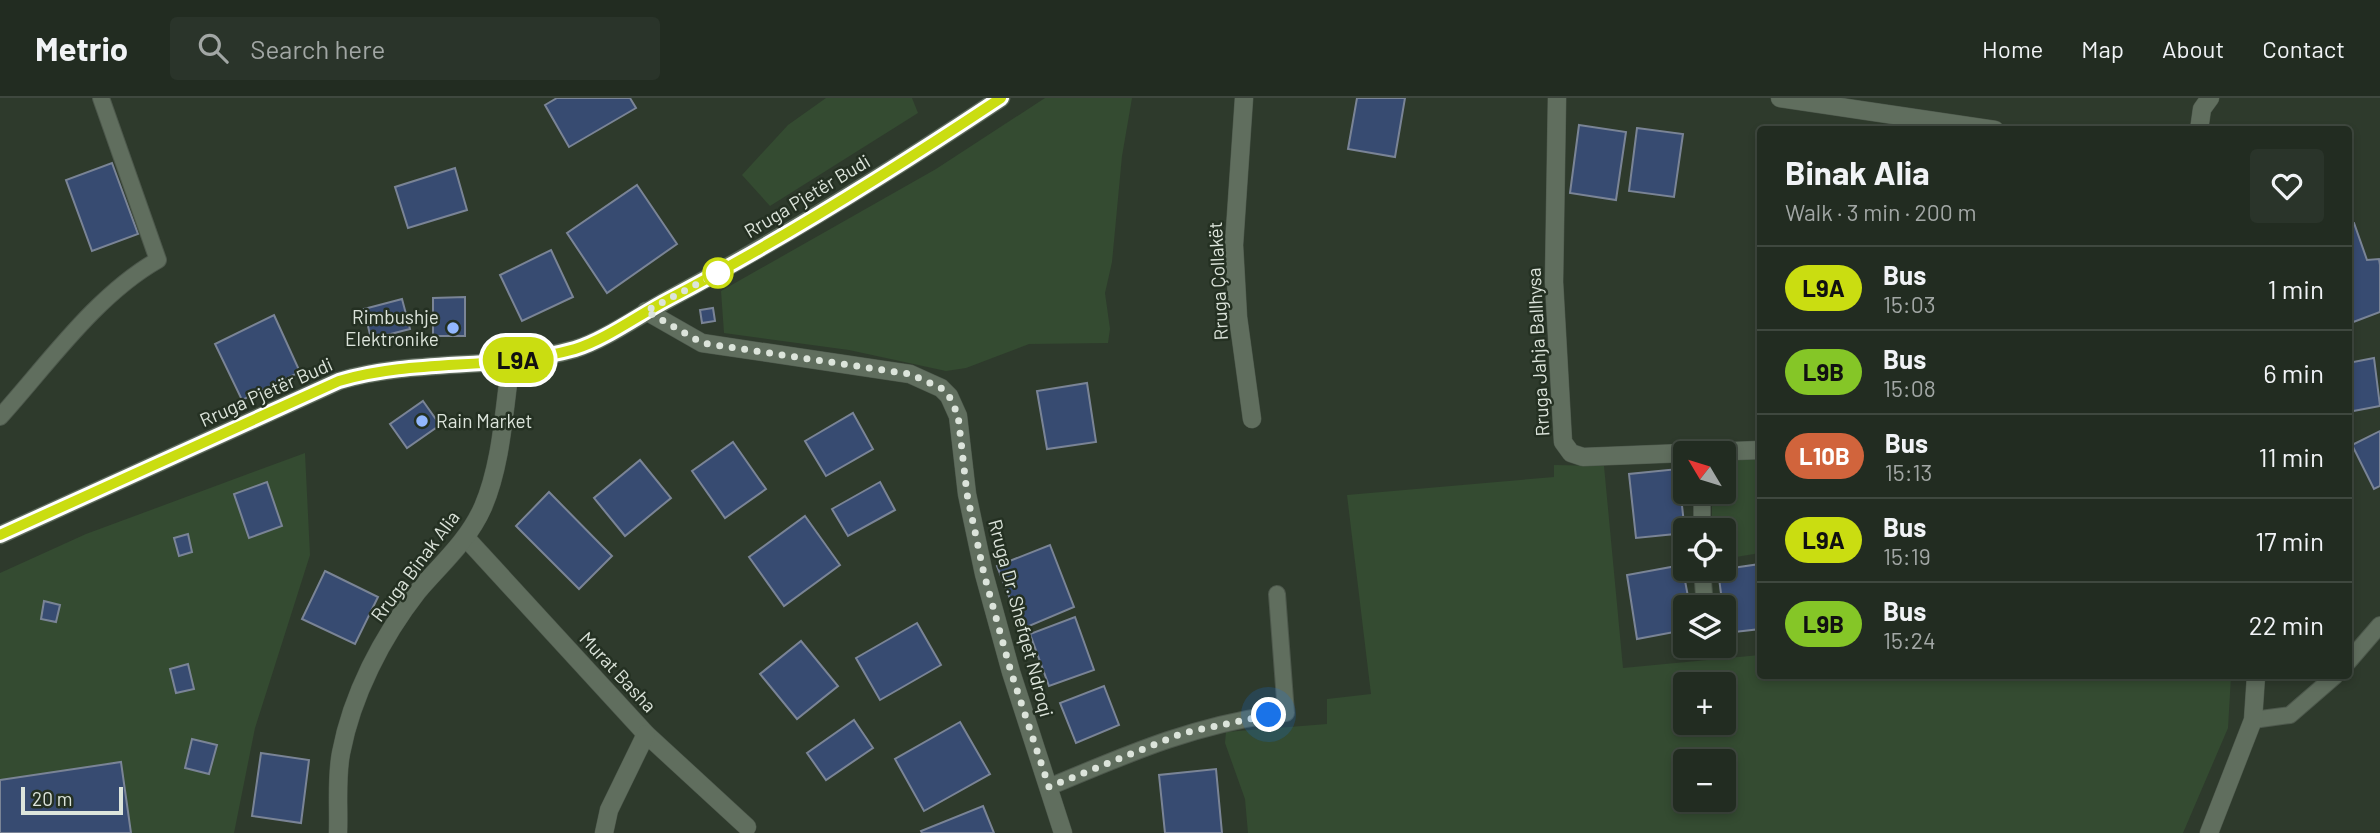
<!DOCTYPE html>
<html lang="en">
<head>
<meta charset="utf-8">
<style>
	body { margin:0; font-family:Barlow,sans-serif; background:#2a342a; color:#f1f3f6; height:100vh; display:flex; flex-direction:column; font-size:26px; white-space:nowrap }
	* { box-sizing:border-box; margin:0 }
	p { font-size:23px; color:#a2a7a5 }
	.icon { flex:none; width:38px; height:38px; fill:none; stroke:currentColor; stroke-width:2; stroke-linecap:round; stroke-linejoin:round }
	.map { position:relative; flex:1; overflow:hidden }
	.side { position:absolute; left:1757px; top:28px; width:595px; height:553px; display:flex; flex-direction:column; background:#222c21; border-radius:7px; box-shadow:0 4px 10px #0003,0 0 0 2px #3f483f }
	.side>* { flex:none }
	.badge { padding:0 14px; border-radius:23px; font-size:24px; line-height:46px }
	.needle { width:46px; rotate:308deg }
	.controls { position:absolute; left:1673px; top:343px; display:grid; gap:14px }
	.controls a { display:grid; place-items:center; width:63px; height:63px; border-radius:7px; background:#222c21; box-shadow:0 4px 10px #0003,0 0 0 2px #3f483f; font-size:35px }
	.scale { position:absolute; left:21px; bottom:18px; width:102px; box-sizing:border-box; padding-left:7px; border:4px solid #dce4db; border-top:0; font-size:19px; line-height:24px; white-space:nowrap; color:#dce4db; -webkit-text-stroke:5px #243022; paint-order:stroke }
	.you { position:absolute; width:35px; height:35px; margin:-18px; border:5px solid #fff; border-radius:50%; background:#1a73e8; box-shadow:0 0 0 10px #1a73e833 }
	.map>.badge { position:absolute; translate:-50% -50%; box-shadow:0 0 0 4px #fff }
	.round { display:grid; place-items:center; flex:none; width:74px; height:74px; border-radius:7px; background:#2a342a }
	.head { display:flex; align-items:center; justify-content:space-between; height:119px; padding:0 28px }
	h1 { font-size:33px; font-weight:700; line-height:52px }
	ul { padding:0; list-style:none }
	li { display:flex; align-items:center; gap:21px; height:84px; padding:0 28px; border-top:2px solid #3f483f }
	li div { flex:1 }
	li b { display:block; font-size:26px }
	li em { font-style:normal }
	li .badge { min-width:77px; font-weight:700; text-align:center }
	header { display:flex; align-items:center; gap:42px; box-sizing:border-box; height:98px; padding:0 35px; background:#222c21; border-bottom:2px solid #3f483f }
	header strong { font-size:33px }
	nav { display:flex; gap:38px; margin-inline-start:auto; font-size:24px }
	.search { width:490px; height:63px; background:#2a342a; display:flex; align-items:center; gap:18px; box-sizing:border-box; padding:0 24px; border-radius:7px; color:#a2a7a5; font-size:26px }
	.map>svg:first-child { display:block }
</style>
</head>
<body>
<header>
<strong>Metrio</strong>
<div class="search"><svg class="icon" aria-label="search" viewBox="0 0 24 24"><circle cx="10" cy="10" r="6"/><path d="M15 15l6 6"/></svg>Search here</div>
<nav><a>Home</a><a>Map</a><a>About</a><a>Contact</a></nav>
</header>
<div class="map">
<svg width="2380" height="735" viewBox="0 0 2380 735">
	<rect width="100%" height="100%" fill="#2e3a2c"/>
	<g fill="#344b31" fill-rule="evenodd">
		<polygon points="826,0 912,0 918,15 770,108 742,77 788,27"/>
		<polygon points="1045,0 1132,0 1122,58 1112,164 1105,195 1110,231 1108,245 1029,246 966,270 946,273 849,252 724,235 721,193 936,71"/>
		<polygon points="305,355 310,457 255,630 234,735 0,735 0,475 86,436"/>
		<polygon points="1760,361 1760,455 1724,461 1724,432 1712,432 1712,394 1724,394 1724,363"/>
		<path d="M1554 367 1604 368 1623 570 1760 557V578H2231L2228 630 2183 735H1248L1245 701 1225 645 1226 634 1327 626V601L1371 596 1347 397 1554 379ZM1685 586H1724V625H1685ZM1685 663H1724V702H1685Z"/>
	</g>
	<g fill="#374b71" stroke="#7a8496" stroke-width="2">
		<polygon points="557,0 630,0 636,10 569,49 545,7"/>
		<polygon points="1357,0 1405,0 1395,59 1348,51"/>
		<polygon points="1579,27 1626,34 1616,102 1570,95"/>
		<polygon points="1637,30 1683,36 1674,99 1629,93"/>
		<polygon points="112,65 138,136 92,153 66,82"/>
		<polygon points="455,70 467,112 408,130 395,89"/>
		<polygon points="637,87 677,146 607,195 567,135"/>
		<polygon points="2348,122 2354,125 2367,162 2379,161 2380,167 2380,214 2348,226"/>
		<polygon points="551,152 573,199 522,223 500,177"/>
		<polygon points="465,199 465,238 433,238 433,200"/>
		<polygon points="402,201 410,231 371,241 364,211"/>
		<polygon points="713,210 715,223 702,225 700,212"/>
		<polygon points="274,217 300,274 242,302 215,246"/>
		<polygon points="2374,260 2380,308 2348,314 2348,265"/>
		<polygon points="1087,285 1096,344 1047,351 1037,293"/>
		<polygon points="423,303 440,327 407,350 390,326"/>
		<polygon points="853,315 873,351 826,378 805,343"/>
		<polygon points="2380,333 2380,388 2374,391 2352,347"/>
		<polygon points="733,344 766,391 725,420 692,373"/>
		<polygon points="640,362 671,400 625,438 594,400"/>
		<polygon points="1678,371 1685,435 1636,440 1629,376"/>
		<polygon points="267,384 282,428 249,440 234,396"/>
		<polygon points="880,384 895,412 848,438 832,411"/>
		<polygon points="549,394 612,458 579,491 516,428"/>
		<polygon points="805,418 840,467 784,508 749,459"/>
		<polygon points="188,436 192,454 179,458 174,440"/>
		<polygon points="1050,447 1074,509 1022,531 997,468"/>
		<polygon points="1760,466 1760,531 1726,535 1718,472"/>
		<polygon points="1682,467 1690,509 1685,509 1685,532 1637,541 1627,477"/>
		<polygon points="325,473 378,499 355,546 302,521"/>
		<polygon points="44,503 60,507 56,524 41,521"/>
		<polygon points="1075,519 1094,572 1049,588 1030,536"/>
		<polygon points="917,525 941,567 880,602 856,560"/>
		<polygon points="801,543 838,588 797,621 760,576"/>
		<polygon points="188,566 194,591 176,595 170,571"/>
		<polygon points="1104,588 1119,627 1076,645 1060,605"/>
		<polygon points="854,622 873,650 826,682 807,655"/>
		<polygon points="960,624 990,676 924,713 895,661"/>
		<polygon points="192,641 217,647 209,676 185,670"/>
		<polygon points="261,655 309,662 301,725 252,718"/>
		<polygon points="121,664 131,735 0,735 0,682"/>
		<polygon points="1216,671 1222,735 1165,735 1159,677"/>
		<polygon points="983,708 994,735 922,735 921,733"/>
	</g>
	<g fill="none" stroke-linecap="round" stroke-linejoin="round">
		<g stroke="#4d584c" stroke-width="18">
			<g id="lane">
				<path d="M0 319C47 267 96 197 158 162L101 0"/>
				<polyline points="1702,394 1702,432"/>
				<polyline points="1702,471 1705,509"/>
				<polyline points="1708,548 1708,552"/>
				<polyline points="2348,564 2380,527"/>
				<polyline points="2253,622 2290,617 2335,578"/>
				<path d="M1049 689C1127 656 1201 624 1286 615L1277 496"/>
			</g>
		</g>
		<g stroke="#4d584c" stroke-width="19">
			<g id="street">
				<polyline points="1244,0 1234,147 1238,219 1252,321"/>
				<polyline points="1557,0 1554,184 1563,344 1571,355 1583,359 1760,352"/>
				<polyline points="646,213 702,245 910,276 941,290 949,298 958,318 967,396 984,476 1011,574 1063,735"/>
				<polyline points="466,440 646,636 747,729"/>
				<path d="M338 735C339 709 336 681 341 655 352 597 382 539 418 493 441 466 468 443 483 409 502 365 504 310 511 263"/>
				<polyline points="604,735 609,712 646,636"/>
			</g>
		</g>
		<g stroke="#4d584c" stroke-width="19">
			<g id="secondary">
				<polyline points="1780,0 1995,32"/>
				<polyline points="2199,32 2202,11 2210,0"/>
				<path d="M0 437 339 283C416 260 497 273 575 251 605 242 641 216 669 201 783 140 893 72 1001 0"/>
				<polyline points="2209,735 2253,622 2256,578"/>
			</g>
		</g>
		<use href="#lane" stroke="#606e5e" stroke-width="16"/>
		<use href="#street" stroke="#606e5e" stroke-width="18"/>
		<use href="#secondary" stroke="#606e5e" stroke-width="18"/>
	</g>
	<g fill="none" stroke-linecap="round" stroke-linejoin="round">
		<g stroke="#fff" stroke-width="16">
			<path id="line" d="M0 437 339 283C416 260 497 273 575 251 605 242 640 216 669 201 783 141 893 72 1001 0"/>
		</g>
		<use href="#line" stroke="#cadd11" stroke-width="10"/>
		<polyline stroke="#dce4db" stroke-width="7" stroke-dasharray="0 12.6" points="718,175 646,213 702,245 910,276 941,290 949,298 958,317 967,396 984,476 1011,574 1049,689 1183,635 1269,617"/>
	</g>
	<circle fill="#fff" stroke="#cadd11" stroke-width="3.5" cx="718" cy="175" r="14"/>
	<g fill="#92b7fd" stroke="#243022" stroke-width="2.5">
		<circle cx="453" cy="230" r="7"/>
		<circle cx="422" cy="323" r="7"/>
	</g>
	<g text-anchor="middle" stroke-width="5" stroke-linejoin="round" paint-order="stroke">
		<g font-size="19" fill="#dce4db" stroke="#243022">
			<text transform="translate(807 98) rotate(-31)" y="7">Rruga Pjetër Budi</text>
			<text transform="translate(1218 183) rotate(-93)" y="7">Rruga Çollakët</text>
			<text transform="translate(1538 254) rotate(-93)" y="7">Rruga Jahja Ballhysa</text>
			<text transform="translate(266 294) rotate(-24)" y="7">Rruga Pjetër Budi</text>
			<text transform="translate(415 468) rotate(-53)" y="7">Rruga Binak Alia</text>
			<text transform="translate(1021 520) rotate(75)" y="7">Rruga Dr. Shefqet Ndroqi</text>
			<text transform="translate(618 574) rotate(47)" y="7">Murat Basha</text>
		</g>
		<g font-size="19" fill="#dce4db" stroke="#243022" text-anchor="end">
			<text x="439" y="226">Rimbushje<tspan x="439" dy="22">Elektronike</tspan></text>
			<text x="436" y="330" text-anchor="start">Rain Market</text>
		</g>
	</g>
</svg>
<div class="controls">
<a><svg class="needle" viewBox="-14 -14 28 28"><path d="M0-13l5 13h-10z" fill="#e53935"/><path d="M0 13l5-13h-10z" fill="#a2a7a5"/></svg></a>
<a><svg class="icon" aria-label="locate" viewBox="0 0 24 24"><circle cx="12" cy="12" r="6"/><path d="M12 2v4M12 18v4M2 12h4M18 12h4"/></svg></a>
<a><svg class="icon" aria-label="layers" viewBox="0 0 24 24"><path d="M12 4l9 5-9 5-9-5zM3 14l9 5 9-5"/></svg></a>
<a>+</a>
<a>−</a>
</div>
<div class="scale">20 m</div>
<div class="you" style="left:1269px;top:617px"></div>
<b class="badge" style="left:518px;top:262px;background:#cadd11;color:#111">L9A</b>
<section class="side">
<div class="head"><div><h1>Binak Alia</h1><p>Walk · 3 min · 200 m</p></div><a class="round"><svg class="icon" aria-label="heart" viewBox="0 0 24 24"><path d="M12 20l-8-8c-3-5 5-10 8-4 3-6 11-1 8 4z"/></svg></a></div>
<ul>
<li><span class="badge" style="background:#cadd11;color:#111">L9A</span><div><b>Bus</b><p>15:03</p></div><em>1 min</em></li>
<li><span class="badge" style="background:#85c627;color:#111">L9B</span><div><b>Bus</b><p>15:08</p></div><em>6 min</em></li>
<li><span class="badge" style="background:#d1643c;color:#fff">L10B</span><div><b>Bus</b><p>15:13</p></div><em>11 min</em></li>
<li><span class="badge" style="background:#cadd11;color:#111">L9A</span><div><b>Bus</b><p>15:19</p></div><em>17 min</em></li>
<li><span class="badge" style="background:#85c627;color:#111">L9B</span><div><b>Bus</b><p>15:24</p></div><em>22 min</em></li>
</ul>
</section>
</div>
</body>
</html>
